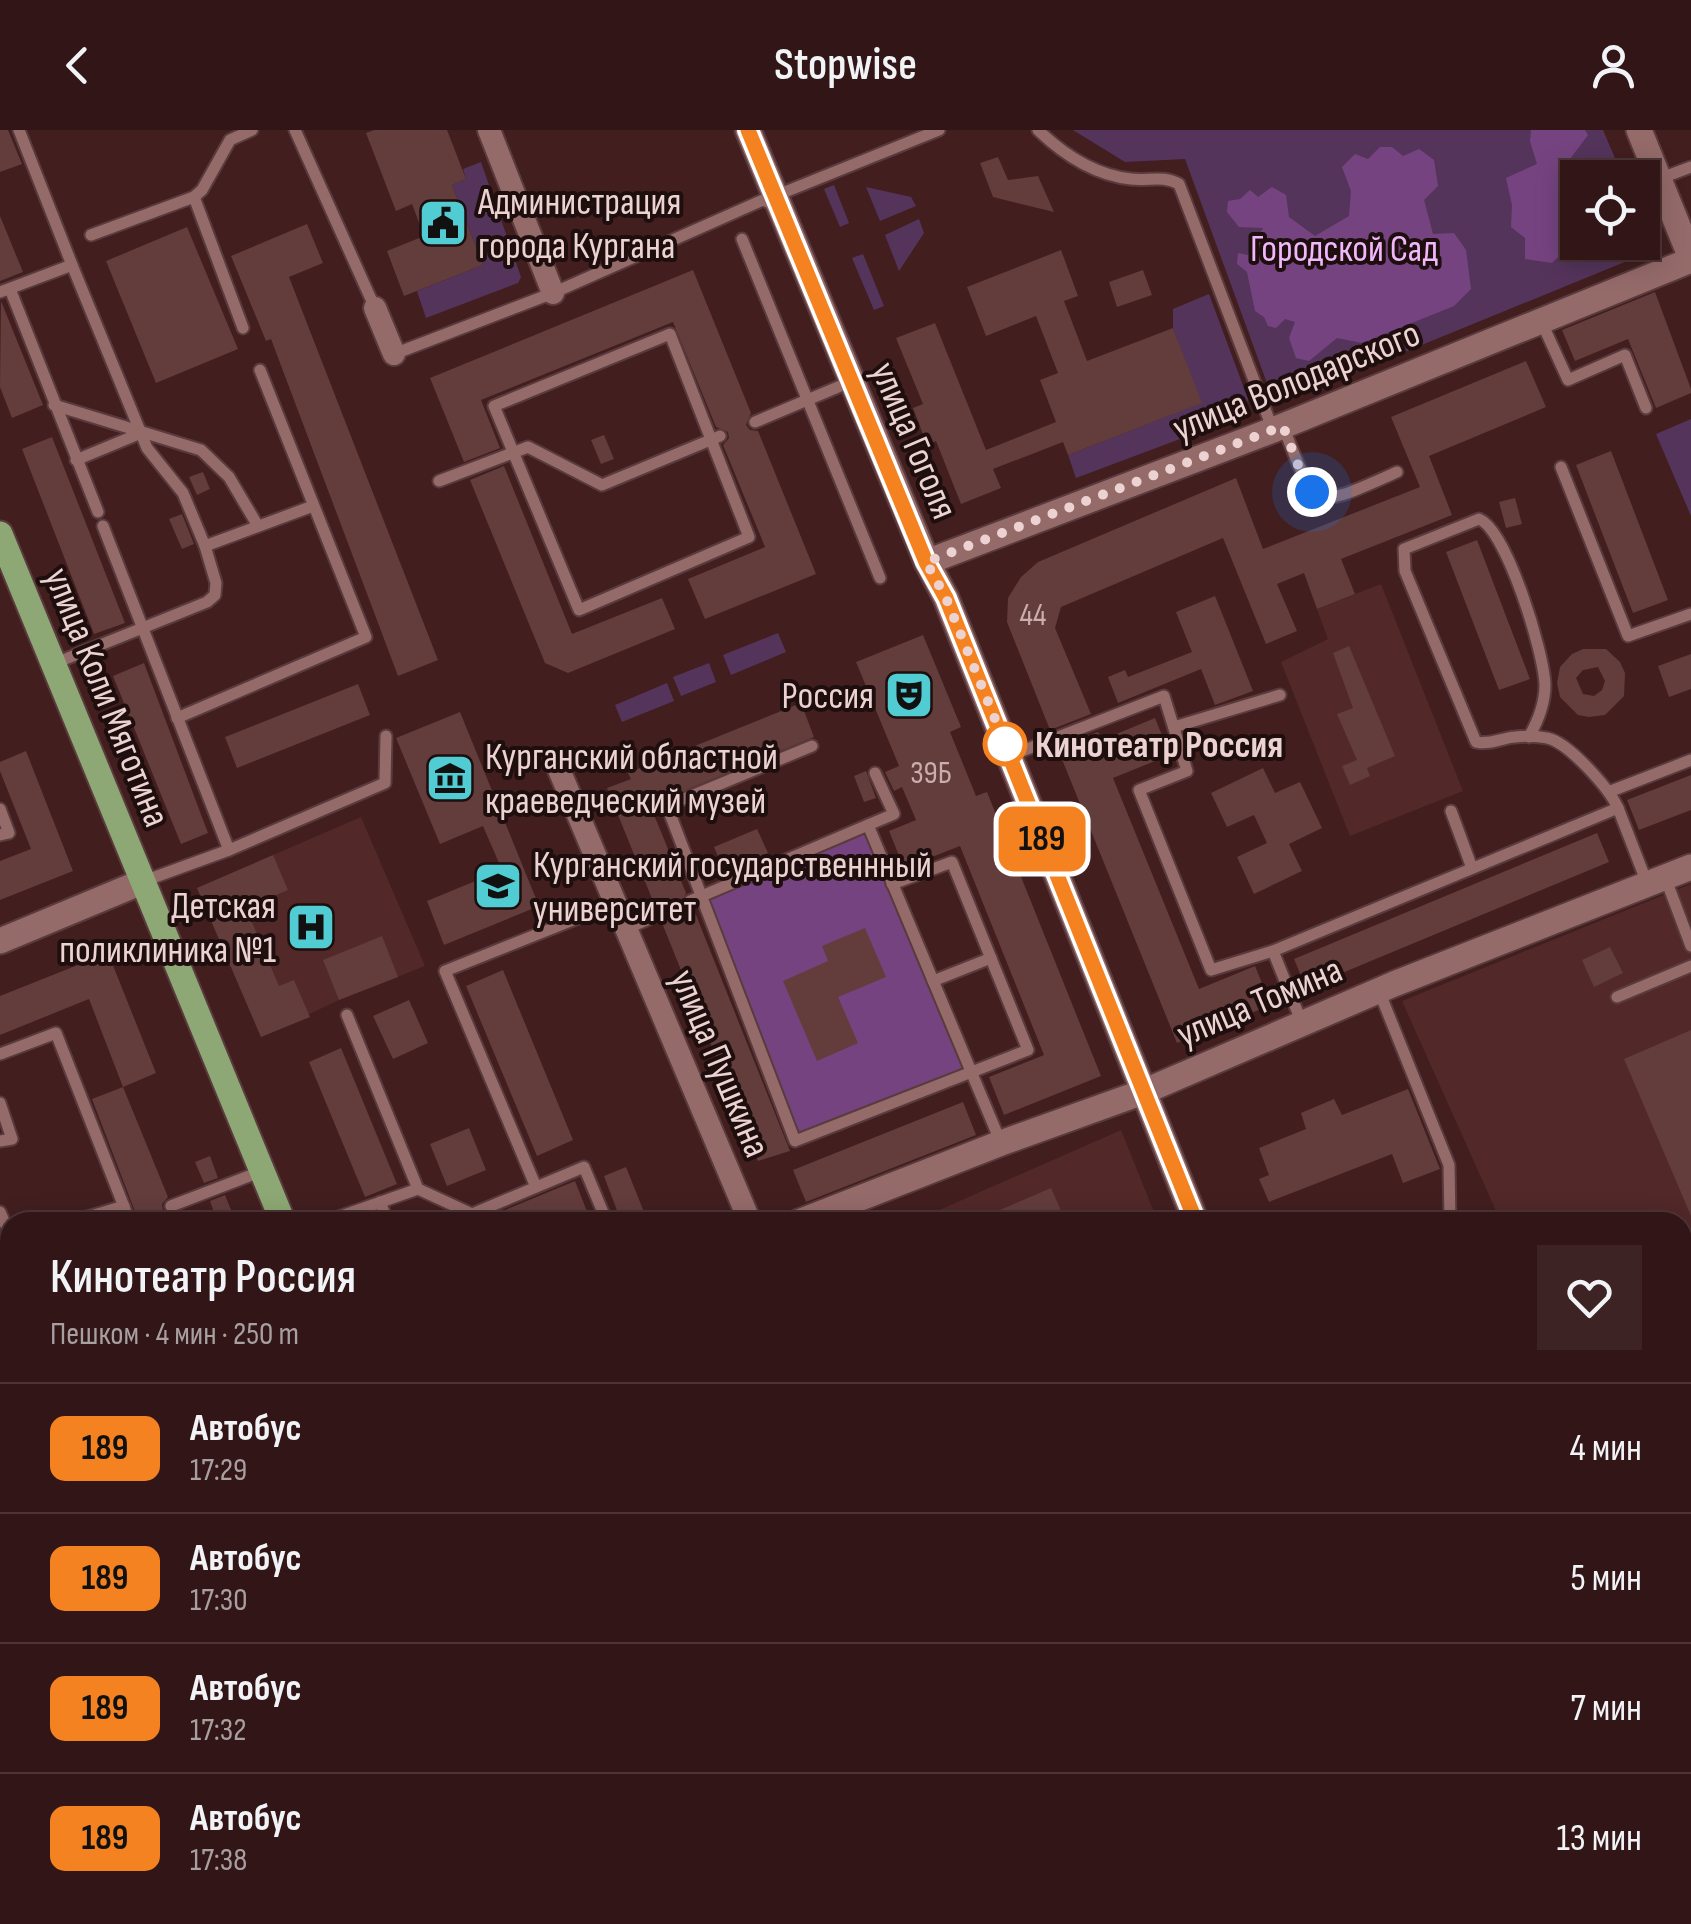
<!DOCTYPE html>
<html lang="ru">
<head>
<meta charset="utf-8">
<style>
	body { margin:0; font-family:"Sofia Sans Condensed",sans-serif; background:#3d2324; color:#f1f3f6; height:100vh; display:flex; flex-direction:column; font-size:38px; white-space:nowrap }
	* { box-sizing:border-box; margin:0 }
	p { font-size:32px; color:#a89fa1 }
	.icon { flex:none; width:55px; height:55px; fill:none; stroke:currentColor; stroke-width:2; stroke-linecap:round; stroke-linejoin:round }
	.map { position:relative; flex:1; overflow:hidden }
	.sheet { position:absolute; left:0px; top:1082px; width:1692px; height:712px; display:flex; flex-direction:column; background:#321617; border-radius:30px 30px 0 0; box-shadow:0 5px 25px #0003,0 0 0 2px #4d3536 }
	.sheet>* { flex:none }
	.badge { padding:0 20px; border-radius:15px; font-size:35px; line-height:65px }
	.buttons { position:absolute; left:1560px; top:30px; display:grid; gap:20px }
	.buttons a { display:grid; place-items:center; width:100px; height:100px; border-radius:0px; background:#321617; box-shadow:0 5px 25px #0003,0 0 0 2px #4d3536; font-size:50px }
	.you { position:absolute; width:50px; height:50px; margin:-25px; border:8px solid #fff; border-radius:50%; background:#1a73e8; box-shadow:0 0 0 15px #1a73e833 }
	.map>.badge { position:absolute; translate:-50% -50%; box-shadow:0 0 0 5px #fff }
	.round { display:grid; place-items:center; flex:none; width:105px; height:105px; border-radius:0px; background:#3d2324 }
	.head { display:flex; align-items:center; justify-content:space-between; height:170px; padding:0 50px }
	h1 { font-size:48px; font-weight:600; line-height:75px }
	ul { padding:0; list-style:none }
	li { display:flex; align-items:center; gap:30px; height:130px; padding:0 50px; border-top:2px solid #4d3536 }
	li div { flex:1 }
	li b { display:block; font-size:38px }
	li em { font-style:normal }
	li .badge { min-width:110px; font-weight:700; text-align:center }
	header { display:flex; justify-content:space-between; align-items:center; height:130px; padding:0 50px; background:#321617; font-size:45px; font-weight:600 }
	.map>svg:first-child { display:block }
</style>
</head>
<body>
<header><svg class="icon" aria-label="back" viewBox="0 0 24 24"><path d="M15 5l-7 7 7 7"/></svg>Stopwise<svg class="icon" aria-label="person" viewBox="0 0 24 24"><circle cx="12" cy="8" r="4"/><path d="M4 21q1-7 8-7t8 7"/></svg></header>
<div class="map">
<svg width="1691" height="1794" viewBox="0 0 1691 1794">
	<rect width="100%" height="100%" fill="#421e1f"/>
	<g fill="#522829">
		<polygon points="1381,454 1463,661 1350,706 1281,532 1328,509 1317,479"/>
		<polygon points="361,687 425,836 339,870 261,907 197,758"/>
		<polygon points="1691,754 1691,1288 1682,1269 1682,1092 1501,1092 1402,871"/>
		<polygon points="1121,1000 1158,1092 912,1092"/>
		<polygon points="10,1564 10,1785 181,1785 165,1794 0,1794 0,1568"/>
	</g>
	<g fill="#55345c">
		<polygon points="1073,0 1603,0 1623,47 1578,48 1578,112 1642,112 1643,94 1654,120 1275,275 1185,29 1125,32"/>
		<polygon points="481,32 521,147 518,153 426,188 417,161 483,135 452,55 466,49 463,39"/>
		<polygon points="834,55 849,93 840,97 824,59"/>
		<polygon points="866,57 911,67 916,76 880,91"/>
		<polygon points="919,89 924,103 899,141 885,105"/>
		<polygon points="863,124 884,176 874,180 852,128"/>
		<polygon points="1209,164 1248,269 1244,285 1076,348 1068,325 1201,273 1173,198 1173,179"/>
		<polygon points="1691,289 1691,386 1656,304"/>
		<polygon points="778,503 786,522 731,545 723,525"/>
		<polygon points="709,533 716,552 681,566 673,547"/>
		<polygon points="667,553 674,571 622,592 615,575"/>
	</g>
	<g fill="#754480">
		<polygon points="1531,0 1585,0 1588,5 1567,33 1586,36 1588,47 1578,48 1578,112 1595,113 1596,121 1570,115 1552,133 1525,129 1525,108 1511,97 1512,75 1506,48 1537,34 1530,11"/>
		<polygon points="1380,17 1392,17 1403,26 1419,19 1434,30 1438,56 1424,70 1433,104 1454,103 1466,120 1471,159 1454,176 1362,213 1337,208 1309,231 1296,228 1289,208 1295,192 1285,189 1276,198 1268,196 1264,187 1255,181 1247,142 1237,134 1238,123 1248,125 1263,98 1239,97 1227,82 1228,71 1240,69 1250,60 1258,67 1272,57 1286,65 1289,87 1315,106 1349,86 1351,61 1342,37 1355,24 1368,29"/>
		<polygon points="866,702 964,938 798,1003 708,771"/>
	</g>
	<g fill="#633c3c" fill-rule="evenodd">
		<polygon points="0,0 8,0 22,34 0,42"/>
		<polygon points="374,0 447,0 466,49 452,55 483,135 404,166 387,121 424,106 412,74 396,81 366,3"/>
		<polygon points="998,27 1008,50 1038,46 1054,82 993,67 980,33"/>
		<polygon points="0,86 23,142 0,151"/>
		<polygon points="307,94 323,133 289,147 438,530 398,546 271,209 266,211 231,126"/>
		<polygon points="187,97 238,219 156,253 106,131"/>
		<polygon points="1061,120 1078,166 1064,171 1087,231 1173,198 1202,273 1068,325 1063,312 993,339 1001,358 961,374 936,311 927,315 913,278 923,274 896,208 935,193 986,320 1056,292 1040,250 1058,243 1036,186 986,206 967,157"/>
		<polygon points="693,140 751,283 746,295 750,300 758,301 816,444 705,489 688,449 765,417 723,315 729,308 728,302 716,297 673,192 481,270 500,318 464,332 430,248"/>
		<polygon points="1143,140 1152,165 1117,177 1109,152"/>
		<polygon points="1655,162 1691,259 1691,263 1656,278 1628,209 1575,231 1562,200"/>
		<polygon points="1,171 43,275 12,288 0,257"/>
		<polygon points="1526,231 1546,277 1429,326 1452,385 1341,429 1355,464 1317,479 1304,443 1277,454 1297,501 1266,514 1223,408 1061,477 1055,498 1091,584 1050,600 1007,492 1008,468 1021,447 1038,432 1236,348 1263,419 1420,357 1391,287"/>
		<polygon points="604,305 614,329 601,334 591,310"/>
		<polygon points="52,307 125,493 94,504 22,319"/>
		<polygon points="1611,321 1668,470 1633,483 1576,335"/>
		<polygon points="504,336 572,504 662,468 675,499 568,543 545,533 470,350"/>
		<polygon points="203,342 210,359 197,365 189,347"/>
		<polygon points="1515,368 1522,394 1506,398 1499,372"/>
		<polygon points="182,384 194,414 182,419 169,389"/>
		<polygon points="1477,410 1530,549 1499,560 1446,422"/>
		<polygon points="1215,466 1253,561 1215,575 1201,539 1118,573 1108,547 1125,540 1128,547 1192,522 1176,482"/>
		<polygon points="923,505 961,597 950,602 976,666 987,662 1101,946 1004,985 989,947 1044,925 960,716 904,738 889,701 916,690 902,657 894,661 885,642 899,636 856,532"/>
		<polygon points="1349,516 1395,626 1367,638 1370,646 1350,655 1342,636 1357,630 1337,584 1353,578 1333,523"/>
		<path d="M1583 519H1606L1620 532 1625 543 1624 566 1605 585 1589 587 1578 585 1560 567 1557 553 1560 537 1572 524ZM1598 537 1605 551 1602 560 1594 566 1583 564 1576 548 1583 540Z"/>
		<polygon points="1691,524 1691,559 1669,567 1658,536"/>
		<polygon points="144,533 208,703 181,714 113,546"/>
		<polygon points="358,554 370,585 237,638 225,607"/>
		<polygon points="801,573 814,607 650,675 686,763 681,774 685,779 694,780 790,1021 758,1031 662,793 667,782 663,777 655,776 607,658 631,649 628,643"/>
		<polygon points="460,582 539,776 444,815 427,771 502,740 483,696 440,714 396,608"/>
		<polygon points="1155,588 1170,625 1113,648 1199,859 1255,836 1271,875 1177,913 1057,617 1098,602 1102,610"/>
		<polygon points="26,621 73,741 0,770 0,731 31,719 0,641 0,632"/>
		<polygon points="1263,638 1275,663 1300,652 1322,698 1289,714 1302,741 1254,764 1237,727 1267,713 1254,685 1227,697 1211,663"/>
		<polygon points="866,641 876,668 864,672 854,646"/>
		<polygon points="1691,645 1691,680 1639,700 1627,670"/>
		<polygon points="757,699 768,723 724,741 714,717"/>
		<polygon points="1597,703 1609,732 1306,858 1294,829"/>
		<polygon points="273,725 288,760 246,778 279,856 294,850 310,887 261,907 197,758"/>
		<polygon points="865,798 886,847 838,867 858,913 817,931 783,851 828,831 822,816"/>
		<polygon points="382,806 398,847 339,870 323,830"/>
		<polygon points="1610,817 1623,843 1594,857 1582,830"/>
		<polygon points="108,823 156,943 123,957 89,869 0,905 0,866"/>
		<polygon points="503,840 573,1010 537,1026 466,856"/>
		<polygon points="409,870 428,913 393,929 373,886"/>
		<polygon points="1691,900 1691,1086 1624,929"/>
		<polygon points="341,918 397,1054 365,1067 309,932"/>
		<polygon points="123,957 168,1067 162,1074 163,1080 175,1085 178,1092 139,1092 92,969"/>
		<polygon points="1408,959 1440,1039 1403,1053 1392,1024 1269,1072 1259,1049 1269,1045 1259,1018 1306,999 1301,983 1334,969 1342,985"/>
		<polygon points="963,972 976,1005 806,1072 793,1040"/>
		<polygon points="469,998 486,1040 447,1056 430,1014"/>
		<polygon points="210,1026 218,1048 204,1053 195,1032"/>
		<polygon points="626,1037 644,1082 621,1091 604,1046"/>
		<polygon points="575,1051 590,1089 582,1092 476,1092"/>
		<polygon points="1051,1058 1066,1092 972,1092"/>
		<polygon points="225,1065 233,1085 217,1091 210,1071"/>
	</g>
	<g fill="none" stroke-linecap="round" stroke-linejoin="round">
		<g stroke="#5a3b3d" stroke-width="15">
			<g id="lane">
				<polyline points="295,0 375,178"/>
				<path d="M1038 0C1064 25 1094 45 1131 49 1148 51 1164 45 1179 54L1273 300"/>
				<polyline points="1659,49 1691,37"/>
				<polyline points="775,66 939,0"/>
				<polyline points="194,67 243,198"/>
				<polyline points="91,105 194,67 202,60 230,10 252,0"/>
				<polyline points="742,109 880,448"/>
				<polyline points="72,135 147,318 183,363 205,416"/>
				<polyline points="10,159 98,382"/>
				<polyline points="0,162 72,135 19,0"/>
				<polyline points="1542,193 1568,250 1625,225 1646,278"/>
				<polygon points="670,204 749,407 579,480 494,276"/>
				<polyline points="394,224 553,163 763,70 777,76"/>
				<polyline points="54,275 201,320 229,347 258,396"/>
				<polyline points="755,292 850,252"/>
				<path d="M1283 296C1317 383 1313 379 1397 342"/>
				<polyline points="76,330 141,303"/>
				<polyline points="1561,337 1628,506 1691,484"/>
				<polyline points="439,351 528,317 602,355 720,306"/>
				<polyline points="103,396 229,720 144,751"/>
				<polyline points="53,534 207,472 215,465 216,453 205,416 313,376"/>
				<polyline points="177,588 366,507 260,240"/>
				<polyline points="1174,597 1280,565"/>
				<polyline points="812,616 667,676 795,1011 1028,920 952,732 892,754"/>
				<path d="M1009 626 1164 566 1187 641 1139 660 1211 840 1273 821 1618 678C1609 658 1568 612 1547 608 1538 606 1524 606 1515 607 1501 608 1491 615 1476 612L1405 441 1404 419 1479 389C1507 400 1544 523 1545 555 1545 573 1538 591 1529 607"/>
				<polyline points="1611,661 1691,630"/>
				<polyline points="1618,678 1647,753"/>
				<polyline points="0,679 9,703 0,705"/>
				<polyline points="1451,681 1472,738"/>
				<polyline points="868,695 894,684 875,643"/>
				<polyline points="229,720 385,653 386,606"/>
				<polyline points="1665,747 1691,816"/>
				<polyline points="690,771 868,695 1001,1013"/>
				<polyline points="626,799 658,785"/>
				<polyline points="1273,821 1302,893"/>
				<polyline points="933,851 991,828"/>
				<polyline points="1379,861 1449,1035 1450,1092"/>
				<polyline points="1617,867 1691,836"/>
				<polyline points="347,885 418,1059"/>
				<polyline points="0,924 56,903 130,1092"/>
				<polyline points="0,973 12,1009 0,1011"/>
				<polyline points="536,1057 445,841 616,773"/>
				<polyline points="380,1072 388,1092"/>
				<polyline points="171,1076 262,1041"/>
				<polyline points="0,1082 10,1105"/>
				<polyline points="71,1092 124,1076"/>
				<polyline points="324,1092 418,1059 472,1084 584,1037 607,1092"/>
				<polyline points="0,1141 10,1136"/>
				<polyline points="0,1199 10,1195"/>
				<polyline points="1691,1229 1688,1241 1691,1250"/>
				<polyline points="0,1324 10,1320"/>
				<polyline points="1682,1421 1691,1441"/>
				<polyline points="1682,1468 1691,1464"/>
				<polyline points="0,1508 10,1504"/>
				<polyline points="1682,1625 1691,1622"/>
				<polyline points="1682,1709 1691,1705"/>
				<polyline points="242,1785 243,1788"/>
				<polyline points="1625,1785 1629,1794"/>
				<polyline points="922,1794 945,1785"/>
				<polyline points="1154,1794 1175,1785"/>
				<polyline points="1686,1794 1691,1792"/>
			</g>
		</g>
		<g stroke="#5a3b3d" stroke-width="26">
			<g id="street">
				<polyline points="489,0 553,163"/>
				<polyline points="375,178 394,224"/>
				<polyline points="557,635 750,1092"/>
				<polyline points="0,1410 10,1406"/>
				<polyline points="1033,1785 1036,1794"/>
			</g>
		</g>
		<g stroke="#5a3b3d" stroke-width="29">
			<g id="secondary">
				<polyline points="748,0 927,432 946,468 1196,1092"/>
				<polyline points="1639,0 1691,128"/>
				<polyline points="927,432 1273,300 1691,130"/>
				<polyline points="0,811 144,751"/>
				<polyline points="799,1092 1001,1013 1143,962 1394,854 1691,737"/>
				<polyline points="1682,1354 1691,1351"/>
				<polyline points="1477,1785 1481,1794"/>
				<polyline points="664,1794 684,1785"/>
			</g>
		</g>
		<g stroke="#5a3b3d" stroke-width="29">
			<g id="primary">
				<polyline points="0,404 283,1092"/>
				<polyline points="566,1785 570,1794"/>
			</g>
		</g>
		<use href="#lane" stroke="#956b6a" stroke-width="11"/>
		<use href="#street" stroke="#956b6a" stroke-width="22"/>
		<use href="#secondary" stroke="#956b6a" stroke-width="25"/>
		<use href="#primary" stroke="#8da874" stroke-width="25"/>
	</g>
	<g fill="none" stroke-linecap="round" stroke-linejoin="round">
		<g stroke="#fff" stroke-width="22">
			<polyline id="line" points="748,0 926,432 946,468 1196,1092"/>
		</g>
		<use href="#line" stroke="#f58220" stroke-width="15"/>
		<polyline stroke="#ecd3d2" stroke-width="10" stroke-dasharray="0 18" points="1005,614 1010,626 946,468 926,432 1283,296 1303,348 1312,362"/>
	</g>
	<defs>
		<g id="civic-square" transform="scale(2.5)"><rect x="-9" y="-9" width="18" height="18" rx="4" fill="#51ccd3" stroke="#1e0e0e"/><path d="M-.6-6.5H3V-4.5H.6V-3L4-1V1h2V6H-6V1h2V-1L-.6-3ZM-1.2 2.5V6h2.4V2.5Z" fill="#111"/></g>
		<g id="theatre-square" transform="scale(2.5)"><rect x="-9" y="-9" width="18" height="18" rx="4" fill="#51ccd3" stroke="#1e0e0e"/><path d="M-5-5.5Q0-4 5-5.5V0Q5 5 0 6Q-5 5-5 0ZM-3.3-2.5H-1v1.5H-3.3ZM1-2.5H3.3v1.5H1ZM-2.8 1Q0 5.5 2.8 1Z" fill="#111"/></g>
		<g id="museum-square" transform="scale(2.5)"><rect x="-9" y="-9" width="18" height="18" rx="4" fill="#51ccd3" stroke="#1e0e0e"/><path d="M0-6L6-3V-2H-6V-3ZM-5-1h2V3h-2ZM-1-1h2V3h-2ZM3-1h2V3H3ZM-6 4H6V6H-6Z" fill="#111"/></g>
		<g id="university-square" transform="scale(2.5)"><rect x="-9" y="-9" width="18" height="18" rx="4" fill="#51ccd3" stroke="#1e0e0e"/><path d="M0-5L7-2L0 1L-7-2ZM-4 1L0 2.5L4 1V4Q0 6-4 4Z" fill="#111"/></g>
		<g id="hospital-square" transform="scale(2.5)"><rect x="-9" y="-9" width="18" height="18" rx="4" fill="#51ccd3" stroke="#1e0e0e"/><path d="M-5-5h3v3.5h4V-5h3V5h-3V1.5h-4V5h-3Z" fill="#111"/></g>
	</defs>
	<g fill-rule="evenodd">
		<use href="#civic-square" x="443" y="93"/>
		<use href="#theatre-square" x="909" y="565"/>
		<use href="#museum-square" x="450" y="648"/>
		<use href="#university-square" x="498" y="756"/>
		<use href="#hospital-square" x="311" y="797"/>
	</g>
	<circle fill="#fff" stroke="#f58220" stroke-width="5" cx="1005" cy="614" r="20"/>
	<g text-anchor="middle" stroke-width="8" stroke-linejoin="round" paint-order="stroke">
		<g font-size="32" fill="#caadac">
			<text x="1033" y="495">44</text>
			<text x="931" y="653">39Б</text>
		</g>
		<g font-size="38" fill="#ecd3d2" stroke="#1e0e0e" text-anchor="start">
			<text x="478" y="84">Администрация<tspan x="478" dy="44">города Кургана</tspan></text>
			<text x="874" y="578" text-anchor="end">Россия</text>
			<text x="485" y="639">Курганский областной<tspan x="485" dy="44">краеведческий музей</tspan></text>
			<text x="533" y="747">Курганский государственнный<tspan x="533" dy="44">университет</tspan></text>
			<text x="276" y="788" text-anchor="end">Детская<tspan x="276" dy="44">поликлиника №1</tspan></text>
		</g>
		<g font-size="38" fill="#f0b7fc" stroke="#1e0e0e">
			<text x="1344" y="131">Городской Сад</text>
		</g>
		<g font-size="38" fill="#ecd3d2" stroke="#1e0e0e">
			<text transform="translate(1296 250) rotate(-22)" y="13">улица Володарского</text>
			<text transform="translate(915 310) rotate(67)" y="13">улица Гоголя</text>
			<text transform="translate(108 567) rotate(68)" y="13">улица Коли Мяготина</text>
			<text transform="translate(1259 871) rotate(-23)" y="13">улица Томина</text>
			<text transform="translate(721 933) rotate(67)" y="13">улица Пушкина</text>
		</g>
		<g font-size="38" font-weight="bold" fill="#ecd3d2" stroke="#1e0e0e" text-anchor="start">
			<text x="1035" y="627">Кинотеатр Россия</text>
		</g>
	</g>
</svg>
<div class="buttons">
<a><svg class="icon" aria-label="locate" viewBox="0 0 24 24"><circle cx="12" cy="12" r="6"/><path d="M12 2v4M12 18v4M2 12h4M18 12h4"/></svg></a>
</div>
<div class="you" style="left:1312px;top:362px"></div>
<b class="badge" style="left:1042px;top:709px;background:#f58220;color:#111">189</b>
<section class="sheet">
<div class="head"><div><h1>Кинотеатр Россия</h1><p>Пешком · 4 мин · 250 m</p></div><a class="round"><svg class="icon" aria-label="heart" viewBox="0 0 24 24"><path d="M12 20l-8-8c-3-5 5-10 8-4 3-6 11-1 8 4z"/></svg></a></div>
<ul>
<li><span class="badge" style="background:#f58220;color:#111">189</span><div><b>Автобус</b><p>17:29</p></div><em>4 мин</em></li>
<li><span class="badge" style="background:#f58220;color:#111">189</span><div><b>Автобус</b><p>17:30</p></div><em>5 мин</em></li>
<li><span class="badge" style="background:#f58220;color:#111">189</span><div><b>Автобус</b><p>17:32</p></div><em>7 мин</em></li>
<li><span class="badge" style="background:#f58220;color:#111">189</span><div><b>Автобус</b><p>17:38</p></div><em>13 мин</em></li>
</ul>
</section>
</div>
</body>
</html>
